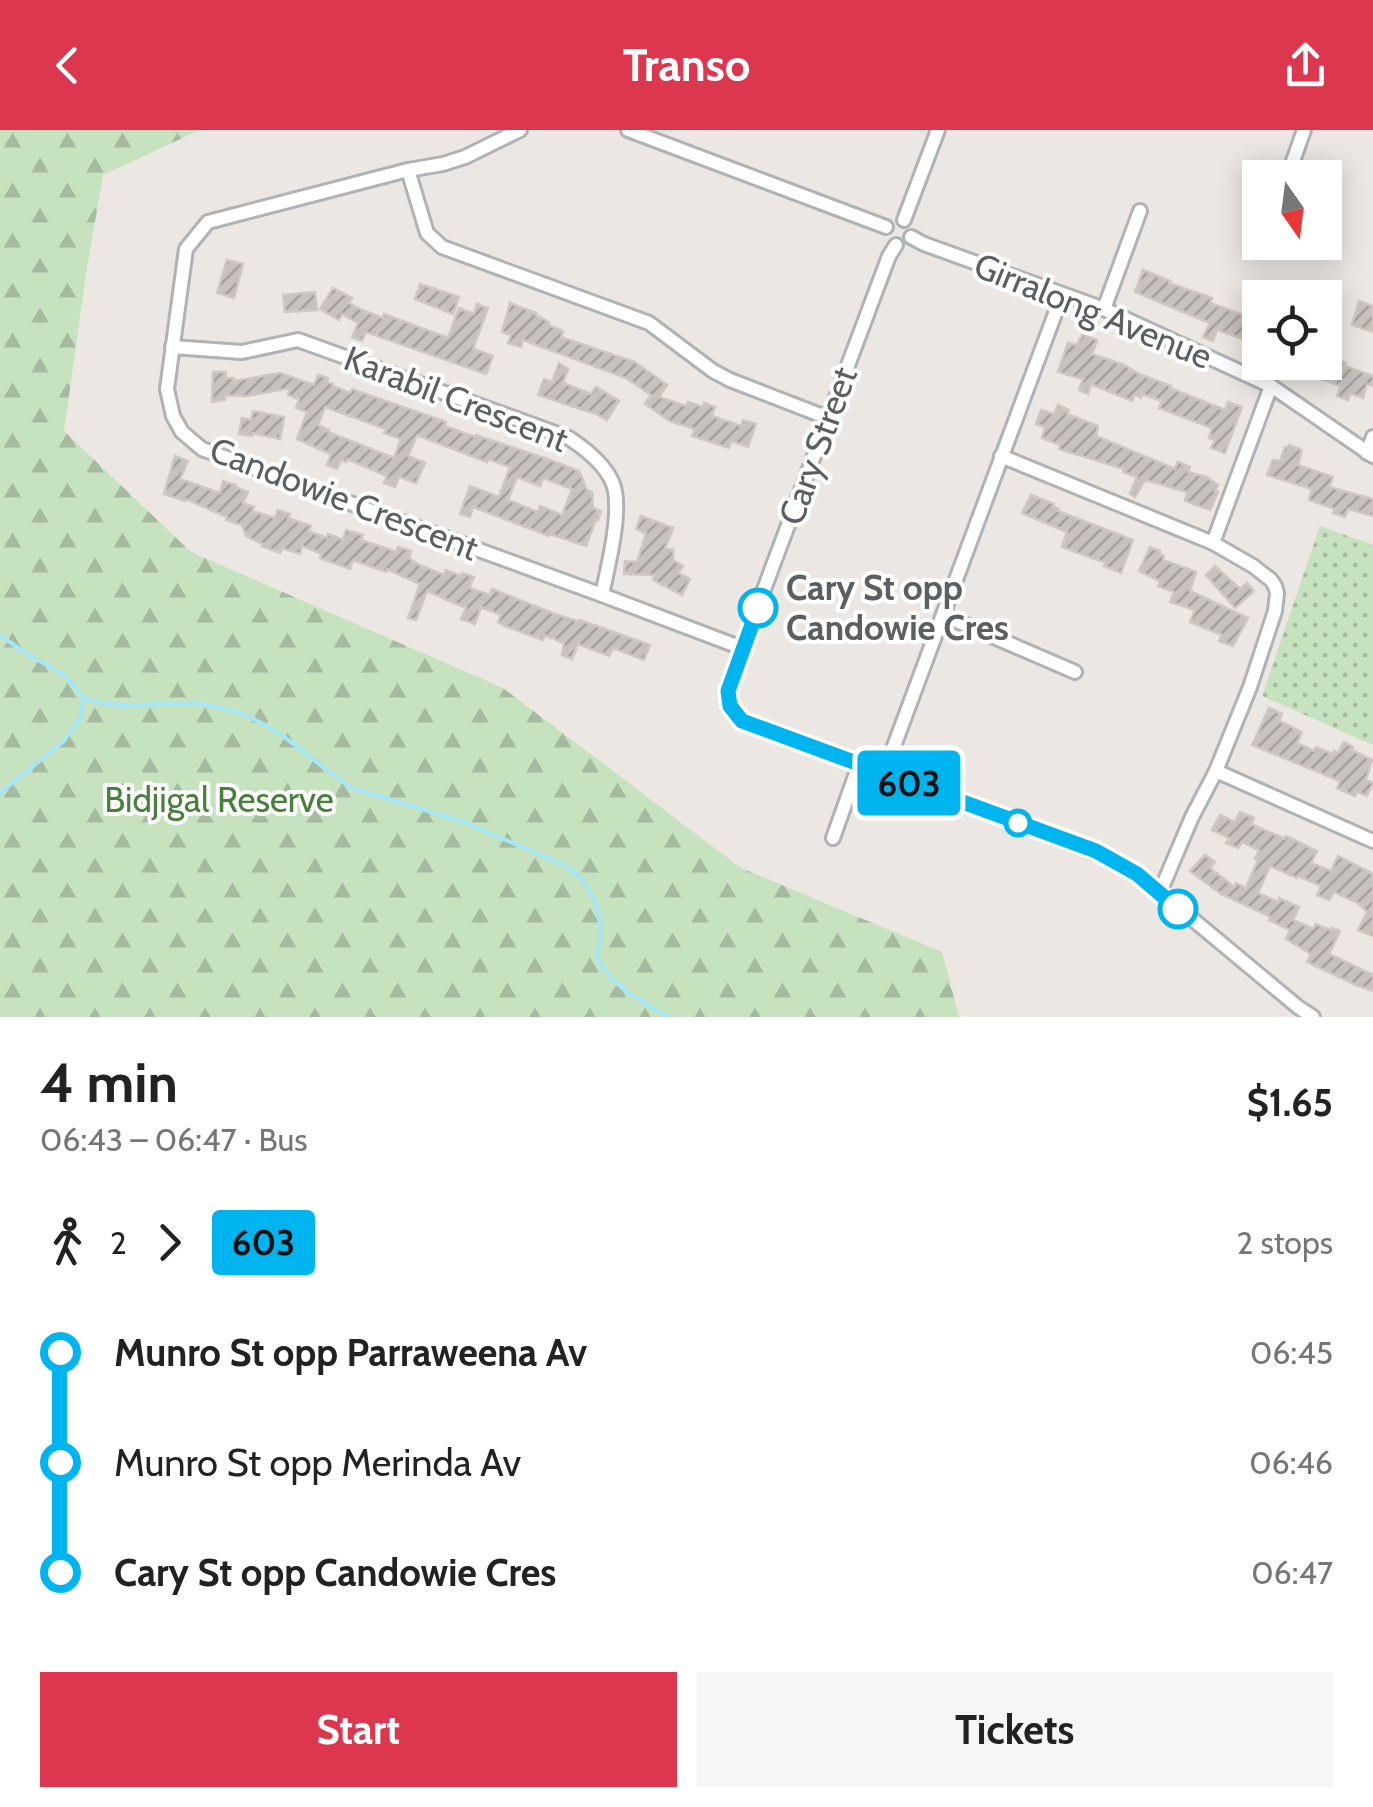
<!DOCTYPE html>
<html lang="en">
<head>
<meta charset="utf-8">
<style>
	body { margin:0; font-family:Cabin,sans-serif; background:#f6f6f6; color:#222; height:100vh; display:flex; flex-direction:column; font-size:38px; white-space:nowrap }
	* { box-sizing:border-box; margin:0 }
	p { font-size:32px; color:#767676 }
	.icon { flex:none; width:55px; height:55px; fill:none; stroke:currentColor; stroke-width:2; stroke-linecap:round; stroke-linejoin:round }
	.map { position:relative; height:887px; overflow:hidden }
	.sheet { display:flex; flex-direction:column; background:#fff; flex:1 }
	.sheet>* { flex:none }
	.badge { padding:0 20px; border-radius:8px; font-size:35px; line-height:65px }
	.needle { width:65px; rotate:166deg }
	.fabs { position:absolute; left:1242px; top:30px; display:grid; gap:20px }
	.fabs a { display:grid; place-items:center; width:100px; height:100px; border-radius:0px; background:#fff; box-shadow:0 5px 25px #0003; font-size:50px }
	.map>.badge { position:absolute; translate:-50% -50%; box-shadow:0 0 0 5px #fff }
	.legs { display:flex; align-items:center; gap:15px; height:110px; padding:0 40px; font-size:32px }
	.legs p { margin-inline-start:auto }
	.overview { display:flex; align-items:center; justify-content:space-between; height:170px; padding:0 40px }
	h1 { font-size:55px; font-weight:700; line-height:75px }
	.cta { display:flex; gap:20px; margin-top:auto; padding:20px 40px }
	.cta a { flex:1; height:115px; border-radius:0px; background:#dc374e; color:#fff; font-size:40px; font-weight:700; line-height:115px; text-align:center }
	.cta a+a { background:#f6f6f6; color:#222 }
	ul { padding:0 40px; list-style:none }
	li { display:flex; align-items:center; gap:35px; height:110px; font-size:38px }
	li i { display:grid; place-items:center; width:15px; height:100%; margin:0 12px; background:currentColor }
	li i::after { content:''; width:25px; height:25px; margin:-12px; border:8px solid; border-radius:50%; background:#fff }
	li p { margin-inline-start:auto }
	li:first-child i { background:linear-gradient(#0000 50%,currentColor 0) }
	li:last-child i { background:linear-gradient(currentColor 50%,#0000 0) }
	header { display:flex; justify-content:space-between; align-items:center; height:130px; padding:0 40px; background:#dc374e; color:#fff; font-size:45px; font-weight:700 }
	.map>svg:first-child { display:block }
</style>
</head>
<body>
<header><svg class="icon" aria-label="back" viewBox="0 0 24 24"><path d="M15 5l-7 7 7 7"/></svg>Transo<svg class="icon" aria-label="share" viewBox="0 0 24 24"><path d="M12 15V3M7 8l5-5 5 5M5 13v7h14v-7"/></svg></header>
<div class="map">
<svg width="1373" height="887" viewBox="0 0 1373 887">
	<defs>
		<pattern id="forest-firs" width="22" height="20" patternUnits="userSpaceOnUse" patternTransform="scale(2.5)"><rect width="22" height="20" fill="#c7e2bf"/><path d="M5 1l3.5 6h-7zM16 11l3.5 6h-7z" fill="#a5ba9f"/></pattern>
		<pattern id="park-dots" width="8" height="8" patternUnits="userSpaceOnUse" patternTransform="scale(2.5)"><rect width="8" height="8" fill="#c7e2bf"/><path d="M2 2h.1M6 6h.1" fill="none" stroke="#a5ba9f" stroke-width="1.8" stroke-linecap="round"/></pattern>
		<pattern id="building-hatch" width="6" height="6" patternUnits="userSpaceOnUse" patternTransform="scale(2.5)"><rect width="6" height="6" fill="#c7c2be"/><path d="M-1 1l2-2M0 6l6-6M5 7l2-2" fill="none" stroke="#a5a19e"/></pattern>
	</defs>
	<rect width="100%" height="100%" fill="#ece7e2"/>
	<polygon fill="url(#forest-firs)" points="0,0 200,0 103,45 86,144 64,301 191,422 503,558 741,738 942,822 959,887 0,887"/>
	<polygon fill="url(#park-dots)" points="1320,396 1373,415 1373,615 1262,566"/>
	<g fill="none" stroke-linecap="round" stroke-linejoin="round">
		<g stroke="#a5e6f9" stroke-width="4">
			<polyline points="0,505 21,520 67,547 83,568 81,586 64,611 0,663"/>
			<path d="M83 568C130 584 167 567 213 576 277 588 302 626 352 658L464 692 564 735C590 752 602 778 600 810 599 818 595 825 600 833 611 856 647 875 669 887"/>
		</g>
	</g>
	<g fill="url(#building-hatch)" stroke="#d0c8c0" stroke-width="2.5" fill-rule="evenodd">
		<polygon points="227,130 243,134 234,168 217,163"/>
		<polygon points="1143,140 1170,151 1169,153 1212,168 1210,173 1260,191 1260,215 1217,200 1213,211 1203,207 1210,193 1135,162"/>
		<polygon points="420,154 459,167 453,184 415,169"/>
		<polygon points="333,158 352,168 349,173 362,180 383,188 384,184 448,208 459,178 474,184 477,174 488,178 473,219 493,226 486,244 366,202 362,211 352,207 358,193 342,184 339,190 320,179"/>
		<polygon points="315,162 317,180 285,182 283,165"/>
		<polygon points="1359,171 1373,176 1373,202 1352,195"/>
		<polygon points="510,173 536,183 536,185 549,192 548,195 563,201 561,207 635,232 667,255 659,267 686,276 688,272 703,277 704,273 715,277 712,286 741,296 743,290 756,294 748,317 731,311 729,318 692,306 695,299 670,291 645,274 651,265 626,248 523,210 521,217 508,213 511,205 502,202"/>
		<polygon points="1082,205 1097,210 1092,224 1124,235 1139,244 1171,256 1170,258 1225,280 1228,272 1242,277 1225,323 1211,318 1215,310 1209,308 1212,298 1159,278 1162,271 1142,264 1141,268 1135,265 1132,271 1091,254 1088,264 1079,260 1083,249 1058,242 1068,213 1077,215"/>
		<polygon points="1325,225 1346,233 1345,236 1373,246 1373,256 1367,254 1363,268 1350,263 1348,270 1337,266 1341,256 1309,245 1313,232 1325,232"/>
		<polygon points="559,233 568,239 563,253 591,264 596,257 619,271 607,290 596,284 538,265 544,249 552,252"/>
		<path d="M213 242H226L225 248H234V251L280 243 314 255 318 245 328 248 327 252 333 254V256L350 263 352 259 446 292 445 296 475 307 476 305 550 330 579 341 587 360 592 362 593 378 601 381 598 390 596 389 586 416 550 404 549 406 473 377 470 387 460 384 470 356 499 367 510 337 488 329 487 332 417 305 408 326 425 333 416 353 399 347 395 357 384 353 387 346 347 329 346 332 341 330 337 339 327 335 331 324 297 309 307 282 296 278 299 269 288 265 290 258 247 266 225 265V270L212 272ZM325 277 386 299 384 303 401 309 394 328 328 302 329 300 318 295ZM517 347 540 356 543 348 572 359 562 385 540 376 538 382 508 370Z"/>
		<polygon points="1058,275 1069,280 1067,284 1098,296 1096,306 1175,339 1178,332 1190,337 1188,342 1206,347 1218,355 1215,361 1218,362 1210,380 1185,371 1187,362 1145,350 1135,367 1130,364 1137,347 1123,342 1124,339 1059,319 1060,315 1042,308 1045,297 1036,294 1041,280 1054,284"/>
		<polygon points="253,281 284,287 280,309 252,303 252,306 239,304 242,288 251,290"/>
		<polygon points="1289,315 1302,320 1298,335 1333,347 1329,357 1373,369 1373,386 1348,379 1345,387 1333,383 1335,379 1309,370 1312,359 1267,345 1273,330 1280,331 1285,317 1288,318"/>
		<polygon points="175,326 188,331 180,349 220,363 223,351 236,355 235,357 248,362 243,373 254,377 252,381 275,388 278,380 290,384 288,388 311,396 308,401 327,408 328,404 343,410 346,400 363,405 361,410 397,422 398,417 411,421 409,428 419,435 444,445 446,440 461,446 462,443 474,447 469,458 490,465 492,459 555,484 580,492 580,490 650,515 644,530 613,518 609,526 578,514 572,529 562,525 564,513 544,505 543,510 505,496 498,492 501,485 481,477 475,494 461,489 466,478 427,461 416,490 408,488 420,454 387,439 386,442 353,430 350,439 320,428 322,424 302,416 300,424 282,418 280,423 262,416 263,414 246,406 242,395 226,390 227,387 186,369 185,371 164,364"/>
		<polygon points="1031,365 1054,374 1053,376 1059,379 1058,381 1133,410 1121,443 1104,436 1106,433 1062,417 1067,402 1022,383"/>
		<polygon points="641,386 673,398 665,419 673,419 673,430 683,436 678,443 690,449 682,465 653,450 655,445 624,444 625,431 637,432 646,403 636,399"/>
		<polygon points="1150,417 1160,421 1159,424 1164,426 1163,430 1196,442 1190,461 1248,488 1233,516 1219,511 1222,505 1190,492 1195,480 1170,472 1174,462 1158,456 1160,451 1139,441"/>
		<polygon points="1215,436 1240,459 1247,453 1254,461 1235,478 1206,445"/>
		<polygon points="1269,578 1282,584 1279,591 1302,602 1297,613 1314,621 1316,617 1333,624 1334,621 1338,623 1344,612 1353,617 1352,620 1372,630 1366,650 1373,653 1367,666 1357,662 1355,666 1337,658 1340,651 1252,615"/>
		<polygon points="1240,682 1254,688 1251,694 1285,709 1286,706 1317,721 1311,733 1331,741 1338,726 1373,744 1373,806 1358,800 1367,782 1358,773 1334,762 1329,770 1317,765 1321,756 1298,746 1297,748 1270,736 1258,763 1278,772 1279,768 1299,777 1293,790 1311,798 1314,798 1316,794 1330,800 1332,798 1340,801 1329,824 1373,845 1373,861 1356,855 1307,832 1311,824 1286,809 1290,800 1269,790 1271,787 1221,764 1190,741 1205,725 1215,732 1210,738 1234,757 1236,753 1246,758 1258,730 1255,729 1259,720 1242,712 1238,718 1226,713 1229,708 1212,700 1220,685 1235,692"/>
	</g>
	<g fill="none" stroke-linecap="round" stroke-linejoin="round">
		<g stroke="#afb3b6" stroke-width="18">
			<g id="minor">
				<polyline points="520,0 465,27 443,34 408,40 208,92 186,119 167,259 173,286 182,302 202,319 602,465 742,518"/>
				<polyline points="628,0 886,97"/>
				<polyline points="408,40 427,103 442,117 649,193 713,241 730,250 828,288"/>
				<polyline points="1287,48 1304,0"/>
				<polyline points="904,90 938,0"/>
				<polyline points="911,107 924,114 1104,179 1271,256 1373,326"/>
				<path d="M896 115 889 126 742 518C733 546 717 567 743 591L1114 730 1137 743 1298 877 1313 887"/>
				<polyline points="1104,179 1140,81"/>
				<path d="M172 217 242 222 298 210 569 308C587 320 611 339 615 361 620 390 608 436 602 465"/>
				<polyline points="1367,323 1373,307"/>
				<polyline points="1001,326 1213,413 1253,436 1271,450 1275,456 1277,463 1275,481 1250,557 1216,641 1192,687 1160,762"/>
				<polyline points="1213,413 1271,256"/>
				<polyline points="943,485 1075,542"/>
				<polyline points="1216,641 1373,711"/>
				<polyline points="884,643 1062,165"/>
				<polyline points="833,708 859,635"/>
			</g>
		</g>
		<use href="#minor" stroke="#fff" stroke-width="12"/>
	</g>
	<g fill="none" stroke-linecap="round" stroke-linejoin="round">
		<g stroke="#fff" stroke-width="22">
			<polyline id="line-1" points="758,478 728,561 730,576 742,591 1096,721 1137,744 1178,779"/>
		</g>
		<use href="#line-1" stroke="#00b5ef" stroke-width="15"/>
	</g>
	<g fill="#fff" stroke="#00b5ef" stroke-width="5">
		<circle cx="758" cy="478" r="18"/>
		<circle cx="1018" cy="693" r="12"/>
		<circle cx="1178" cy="779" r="18"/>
	</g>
	<g text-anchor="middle" stroke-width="8" stroke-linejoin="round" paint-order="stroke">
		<g font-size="35" fill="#5a5f61" stroke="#fff">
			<text transform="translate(1093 181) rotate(22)" y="12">Girralong Avenue</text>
			<text transform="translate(456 269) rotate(21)" y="12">Karabil Crescent</text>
			<text transform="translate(818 316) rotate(-70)" y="12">Cary Street</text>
			<text transform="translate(344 369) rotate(21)" y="12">Candowie Crescent</text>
		</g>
		<g font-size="35" font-weight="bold" fill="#5a5f61" stroke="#fff" text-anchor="start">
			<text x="786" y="470">Cary St opp<tspan x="786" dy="40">Candowie Cres</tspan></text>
		</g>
		<g font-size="35" fill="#46803a" stroke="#fff">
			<text x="219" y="682">Bidjigal Reserve</text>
		</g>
	</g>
</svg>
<div class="fabs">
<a><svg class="needle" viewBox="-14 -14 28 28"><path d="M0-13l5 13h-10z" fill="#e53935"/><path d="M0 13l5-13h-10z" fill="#767676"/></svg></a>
<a><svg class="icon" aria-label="locate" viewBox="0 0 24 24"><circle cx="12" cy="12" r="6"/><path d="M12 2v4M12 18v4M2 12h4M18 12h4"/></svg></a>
</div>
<b class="badge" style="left:909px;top:653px;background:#00b5ef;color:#111">603</b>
</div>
<section class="sheet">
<div class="overview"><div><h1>4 min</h1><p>06:43 – 06:47 · Bus</p></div><b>$1.65</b></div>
<div class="legs"><svg class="icon" aria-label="walk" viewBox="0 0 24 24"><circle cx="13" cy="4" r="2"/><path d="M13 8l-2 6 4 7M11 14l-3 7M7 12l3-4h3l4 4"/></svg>2<svg class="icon" aria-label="forward" viewBox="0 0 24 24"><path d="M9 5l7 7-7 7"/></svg><b class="badge" style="background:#00b5ef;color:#111">603</b><p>2 stops</p></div>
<ul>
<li><i style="color:#00b5ef"></i><b>Munro St opp Parraweena Av</b><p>06:45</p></li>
<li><i style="color:#00b5ef"></i><span>Munro St opp Merinda Av</span><p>06:46</p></li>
<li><i style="color:#00b5ef"></i><b>Cary St opp Candowie Cres</b><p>06:47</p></li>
</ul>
<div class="cta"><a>Start</a><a>Tickets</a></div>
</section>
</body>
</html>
